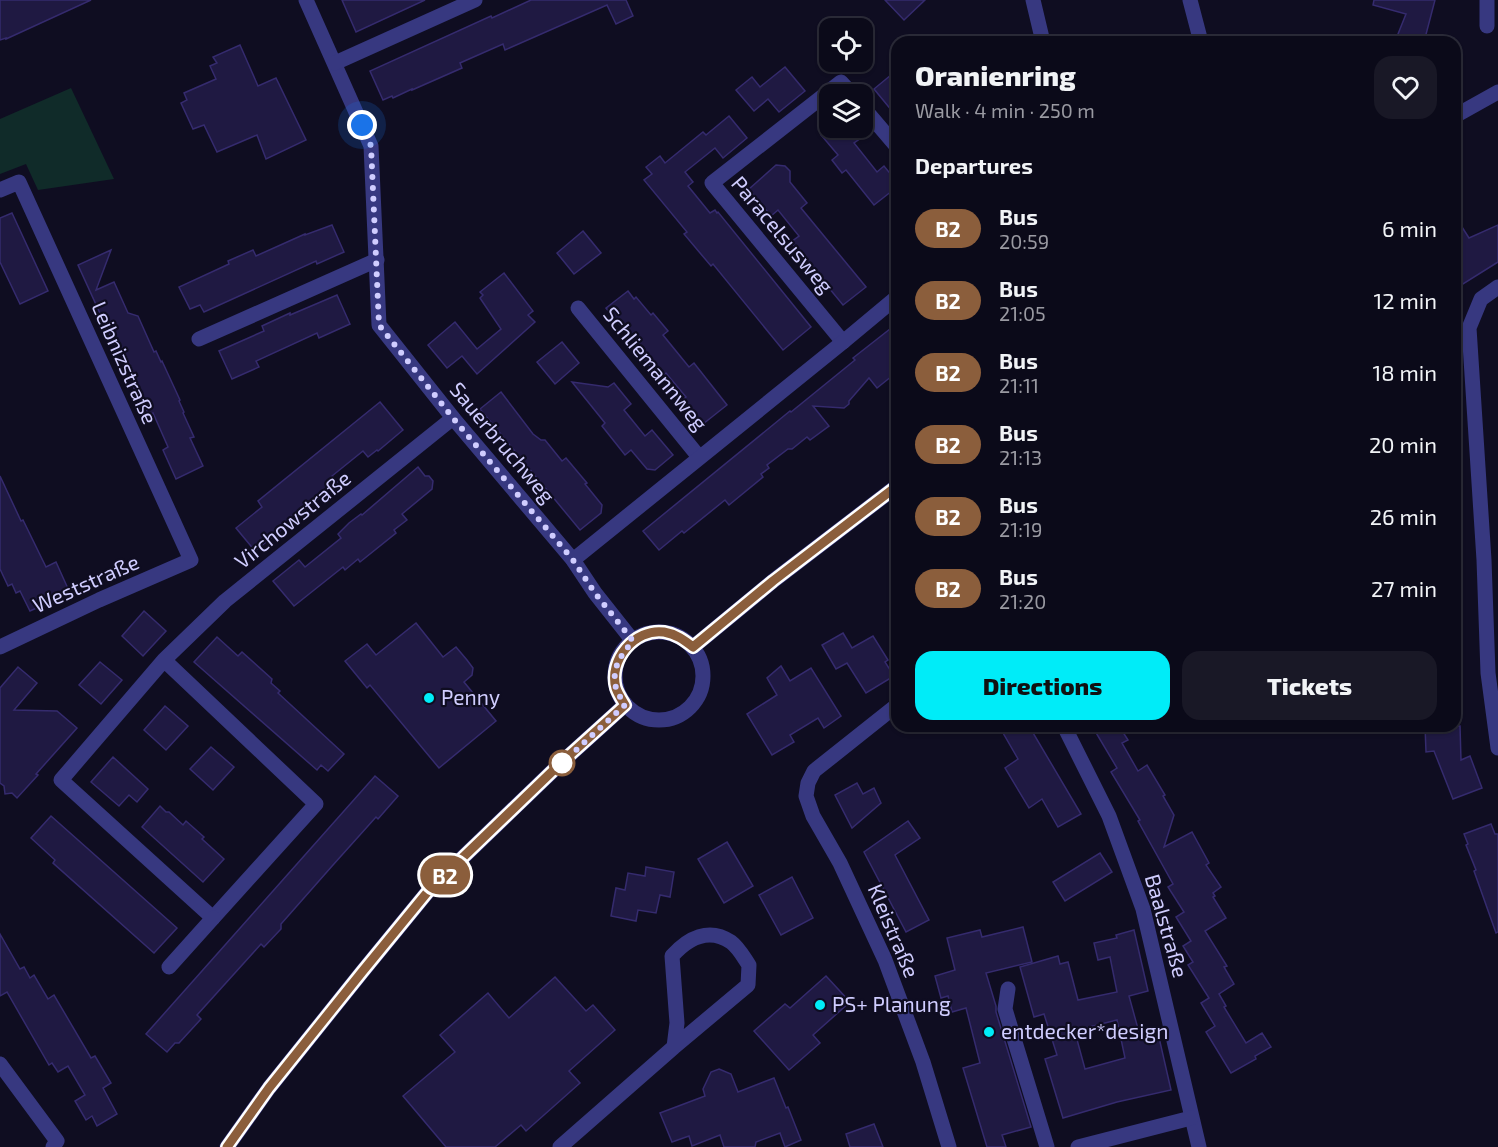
<!DOCTYPE html>
<html lang="en">
<head>
<meta charset="utf-8">
<style>
	body { margin:0; font-family:"Exo 2",sans-serif; background:#191826; color:#f1f3f6; height:100vh; display:flex; flex-direction:column; font-size:22px; white-space:nowrap }
	* { box-sizing:border-box; margin:0 }
	p { font-size:20px; color:#9a9aa2 }
	.icon { flex:none; width:33px; height:33px; fill:none; stroke:currentColor; stroke-width:2; stroke-linecap:round; stroke-linejoin:round }
	.map { position:relative; flex:1; overflow:hidden }
	.sheet { position:absolute; left:891px; top:36px; width:570px; height:696px; display:flex; flex-direction:column; background:#0b0a19; border-radius:18px; box-shadow:0 2px 4px #0004,0 0 0 2px #2b2b38 }
	.sheet>* { flex:none }
	.badge { padding:0 12px; border-radius:20px; font-size:21px; line-height:39px }
	.buttons { position:absolute; left:819px; top:18px; display:grid; gap:12px }
	.buttons a { display:grid; place-items:center; width:54px; height:54px; border-radius:12px; background:#0b0a19; box-shadow:0 2px 4px #0004,0 0 0 2px #2b2b38; font-size:30px }
	.you { position:absolute; width:30px; height:30px; margin:-15px; border:4px solid #fff; border-radius:50%; background:#1a73e8; box-shadow:0 0 0 9px #1a73e833 }
	.map>.badge { position:absolute; translate:-50% -50%; box-shadow:0 0 0 3px #fff }
	h2 { padding:0 24px; font-size:22px; line-height:54px }
	.round { display:grid; place-items:center; flex:none; width:63px; height:63px; border-radius:18px; background:#191826 }
	.summary { display:flex; align-items:center; justify-content:space-between; height:102px; padding:0 24px }
	h1 { font-size:28px; font-weight:800; line-height:45px }
	.button { display:flex; gap:12px; margin-top:auto; padding:12px 24px }
	.button a { flex:1; height:69px; border-radius:18px; background:#00ecf8; color:#111; font-size:24px; font-weight:800; line-height:69px; text-align:center }
	.button a+a { background:#191826; color:#f1f3f6 }
	ul { padding:0; list-style:none }
	li { display:flex; align-items:center; gap:18px; height:72px; padding:0 24px }
	li div { flex:1 }
	li b { display:block; font-size:22px }
	li em { font-style:normal }
	li .badge { min-width:66px; font-weight:700; text-align:center }
	.map>svg:first-child { display:block }
</style>
</head>
<body>
<div class="map">
<svg width="1498" height="1147" viewBox="0 0 1498 1147">
	<rect width="100%" height="100%" fill="#0f0d21"/>
	<polygon fill="#102b29" points="71,88 114,179 38,190 26,164 0,174 0,119"/>
	<g fill="#1f1942" stroke="#352b6e" stroke-width="1.5" fill-rule="evenodd">
		<polygon points="0,0 91,0 6,39 6,38 0,40"/>
		<polygon points="342,0 425,0 356,32"/>
		<polygon points="531,0 626,0 633,16 616,24 607,5 505,50 503,44 460,63 462,68 412,90 412,89 393,98 392,96 383,100 370,71 491,16 492,18"/>
		<polygon points="885,0 925,0 904,20"/>
		<polygon points="1374,0 1435,0 1424,42 1397,42 1398,39 1396,39 1406,14 1373,5"/>
		<polygon points="240,45 258,86 276,78 306,140 266,159 257,135 217,152 204,125 193,129 181,103 187,100 184,93 216,79 210,66 217,63 213,57"/>
		<polygon points="785,67 805,91 779,112 768,99 754,111 736,90 752,77 760,87"/>
		<polygon points="897,70 897,117 874,89"/>
		<polygon points="729,116 747,138 723,158 715,148 685,172 693,182 688,186 710,213 715,210 717,213 718,212 811,327 783,350 713,264 711,266 684,234 687,232 644,180 652,174 646,167 660,156 665,163 703,132 706,135"/>
		<polygon points="831,128 853,128 861,138 854,143 877,172 884,166 897,182 897,187 874,205 846,170 842,173 832,160 838,155 821,135"/>
		<polygon points="776,165 785,166 790,171 790,182 807,203 801,208 866,287 843,305 791,242 799,236 778,210 771,216 749,189"/>
		<polygon points="12,213 48,291 20,304 0,262 0,218"/>
		<polygon points="1455,216 1469,238 1498,225 1498,262 1455,289"/>
		<polygon points="332,225 344,252 317,264 316,261 204,312 200,305 190,309 179,287 229,264 228,261 253,250 256,256 305,234 305,235"/>
		<polygon points="583,231 601,253 574,274 557,253"/>
		<polygon points="111,250 96,290 114,282 128,313 138,316 154,352 156,351 161,362 162,361 180,400 179,401 184,412 183,413 194,437 190,438 203,466 176,479 163,450 168,447 153,413 149,415 145,407 144,408 132,384 134,384 130,376 134,374 126,356 119,342 114,344 78,265"/>
		<polygon points="504,273 533,311 528,315 535,322 477,374 462,356 447,368 428,345 455,322 477,349 501,329 480,298 483,295 480,292"/>
		<polygon points="628,291 634,299 636,297 651,315 653,313 668,331 663,335 689,367 694,363 727,405 703,424 683,400 686,397 666,373 660,379 640,354 642,352 606,308"/>
		<polygon points="337,295 350,324 319,338 317,333 256,361 259,367 232,379 219,351 264,331 262,326 290,313 290,315"/>
		<polygon points="890,329 897,337 897,372 877,388 869,378 849,401 849,404 844,408 813,406 829,426 810,440 807,437 792,449 788,449 767,465 769,468 761,474 763,477 729,505 725,500 684,533 682,531 659,550 643,531 790,411 791,412 855,360 853,358"/>
		<polygon points="562,342 579,363 555,384 537,362"/>
		<polygon points="572,382 608,387 614,383 631,404 624,410 645,436 652,430 673,455 655,470 647,469 631,450 625,455 602,426 605,423"/>
		<polygon points="501,392 533,434 541,440 545,440 562,461 566,458 587,483 585,484 602,505 601,513 580,530 480,409"/>
		<polygon points="380,402 403,430 378,451 377,450 368,457 363,451 332,476 337,482 329,489 330,490 280,528 281,530 255,551 236,528 262,507 258,501"/>
		<polygon points="418,467 425,476 429,476 433,481 432,489 402,514 407,520 394,530 396,533 360,562 358,559 345,570 343,567 294,606 273,581 299,560 305,567 341,538 338,534 349,523 361,514 362,515"/>
		<polygon points="0,476 21,521 23,520 46,567 56,562 70,593 30,611 20,591 16,593 12,584 8,586 0,569"/>
		<polygon points="144,611 166,631 143,656 122,636"/>
		<polygon points="416,623 443,657 456,647 467,660 473,668 472,675 464,682 496,721 439,768 370,685 367,688 345,661 367,644 376,655"/>
		<polygon points="843,633 852,648 873,636 888,660 885,662 894,676 866,693 847,663 836,669 822,645"/>
		<polygon points="217,637 238,656 242,652 272,679 271,683 280,691 278,693 344,754 328,771 321,765 317,770 194,662"/>
		<polygon points="100,662 122,680 101,704 79,685"/>
		<polygon points="781,666 790,681 811,668 841,716 824,728 818,718 790,735 794,742 772,755 747,714 777,695 767,678"/>
		<polygon points="18,667 37,683 14,710 57,711 77,728 36,774 38,775 17,798 12,793 5,794 4,786 0,783 0,688"/>
		<polygon points="165,706 188,726 166,750 144,730"/>
		<polygon points="999,726 1029,726 1081,814 1058,827 1042,799 1029,808 1005,768 1018,759"/>
		<polygon points="1092,726 1119,726 1128,740 1122,743 1138,771 1147,765 1165,795 1163,796 1174,815 1164,847 1192,832 1209,863 1206,865 1221,887 1213,893 1215,896 1213,897 1226,918 1205,931 1227,966 1224,967 1234,984 1219,994 1226,1006 1224,1007 1246,1043 1262,1033 1271,1047 1255,1056 1256,1059 1231,1073 1206,1032 1215,1026 1201,1003 1209,998 1188,965 1193,962 1183,946 1191,941 1176,917 1184,912 1168,887 1173,884 1138,821 1140,820 1111,772 1117,768"/>
		<polygon points="1425,726 1460,726 1461,760 1470,756 1482,788 1453,799 1434,751 1426,752"/>
		<polygon points="211,747 234,767 213,790 190,769"/>
		<polygon points="113,757 148,789 137,802 129,795 119,806 91,782"/>
		<polygon points="375,776 398,796 378,819 376,817 333,865 281,924 281,929 264,947 261,944 197,1015 201,1019 179,1043 175,1043 167,1052 146,1034"/>
		<polygon points="857,783 863,794 874,788 881,803 852,828 835,795"/>
		<polygon points="160,806 166,812 169,812 183,825 186,821 204,837 202,839 224,859 203,882 142,827"/>
		<polygon points="51,816 177,928 154,953 53,863 55,860 31,838"/>
		<polygon points="908,821 920,838 895,855 929,920 906,932 864,852"/>
		<polygon points="1491,824 1495,834 1498,834 1498,932 1496,933 1474,871 1476,870 1466,845 1468,844 1464,834"/>
		<polygon points="727,842 753,886 724,903 698,859"/>
		<polygon points="1100,853 1112,872 1065,901 1053,882"/>
		<polygon points="646,867 674,872 670,897 660,895 656,913 638,910 636,921 611,916 616,888 625,890 628,873 645,876"/>
		<polygon points="792,877 813,918 781,935 759,895"/>
		<polygon points="1023,927 1032,962 986,973 996,1006 996,1012 1031,1127 1002,1135 1006,1147 987,1147 963,1068 980,1063 966,1008 952,1012 948,996 941,998 935,976 955,970 947,938 980,930 982,937"/>
		<path d="M1134 930 1148 991 1129 996 1140 1036 1158 1033 1171 1090 1117 1102 1063 1118 1045 1059 1057 1055 1044 1014 1034 1017 1020 967 1058 956 1060 964 1068 962 1078 1000 1117 992 1110 957 1098 960 1094 943 1117 938 1116 935ZM1117 1020 1125 1058 1085 1069 1076 1036 1086 1033 1085 1028Z"/>
		<polygon points="0,934 20,969 24,967 30,978 34,975 48,999 54,995 91,1058 95,1056 111,1083 103,1088 117,1114 97,1126 92,1116 86,1120 75,1101 85,1095 68,1066 58,1072 52,1063 49,1065 7,992 0,996"/>
		<polygon points="826,976 850,1002 813,1035 820,1043 789,1070 754,1031 785,1004 790,1008"/>
		<polygon points="555,977 586,1011 593,1005 615,1030 569,1071 580,1083 526,1131 521,1125 495,1147 446,1147 403,1096 455,1052 440,1035 488,993 509,1018"/>
		<polygon points="719,1069 731,1074 738,1092 774,1078 786,1108 788,1107 801,1140 785,1147 780,1133 756,1142 755,1147 724,1147 720,1135 692,1146 689,1136 672,1142 660,1113 705,1096 703,1089 711,1072"/>
		<polygon points="874,1124 883,1147 850,1147 846,1134"/>
	</g>
	<g fill="none" stroke-linecap="round" stroke-linejoin="round">
		<polyline stroke="#373880" stroke-width="9" points="1455,333 1469,328"/>
		<g stroke="#373880" stroke-width="15">
			<polyline points="306,0 371,146 379,325 453,418 573,560 595,593 633,641"/>
			<polyline points="1033,0 1043,42"/>
			<polyline points="1190,0 1201,42"/>
			<polyline points="1487,0 1487,26"/>
			<polyline points="335,63 475,0"/>
			<polyline points="862,106 897,147"/>
			<polyline points="0,190 19,182 191,560 99,600 0,647"/>
			<polyline points="1498,287 1481,299 1469,328 1484,560 1488,673 1498,748"/>
			<polyline points="578,308 699,457"/>
			<polyline points="199,339 377,260"/>
			<polyline points="843,342 712,183 841,82 852,94"/>
			<polyline points="573,560 843,342 897,297"/>
			<polyline points="164,660 316,804 213,918 61,780 164,660 225,601 453,418"/>
			<polyline points="897,705 814,771 808,783 806,796 813,816 840,863 885,960 923,1062 949,1147"/>
			<polyline points="1064,726 1109,816 1143,909 1199,1147"/>
			<polyline points="169,967 213,918"/>
			<polyline points="1008,989 1005,1009 1047,1147"/>
			<polyline points="0,1064 57,1141 53,1147"/>
			<path d="M560 1147 674 1047 748 985 749 965C744 958 739 948 731 942 709 927 688 938 672 956L677 1023 674 1047"/>
			<polyline points="1078,1147 1191,1118"/>
		</g>
		<g stroke="#373880" stroke-width="15">
			<polyline points="1455,116 1498,92"/>
			<circle cx="659" cy="676" r="44"/>
			<polyline points="693,647 773,581 897,486"/>
			<polyline points="227,1147 269,1088 362,972 430,889 563,761 625,705"/>
		</g>
	</g>
	<g fill="none" stroke-linecap="round" stroke-linejoin="round">
		<g stroke="#fff" stroke-width="14">
			<path id="line" d="M227 1147 269 1088 362 972 430 889 563 761 625 705C622 700 618 694 616 688 608 660 635 628 664 632 676 634 684 640 693 647L773 581 897 486"/>
		</g>
		<use href="#line" stroke="#8b5e3c" stroke-width="9"/>
		<path stroke="#d0cdff" stroke-width="6" stroke-dasharray="0 10.8" d="M362 125 371 146 379 325 453 418 573 560 595 593 633 641C621 655 611 668 616 688 618 694 622 700 625 705L562 763"/>
	</g>
	<g fill="#00ecf8" stroke="#0f0d21" stroke-width="2">
		<circle cx="429" cy="698" r="6"/>
		<circle cx="820" cy="1005" r="6"/>
		<circle cx="989" cy="1032" r="6"/>
	</g>
	<circle fill="#fff" stroke="#8b5e3c" stroke-width="3" cx="562" cy="763" r="12"/>
	<g text-anchor="middle" stroke-width="4.5" stroke-linejoin="round" paint-order="stroke">
		<g font-size="21" fill="#d0cdff" stroke="#0f0d21">
			<text transform="translate(782 235) rotate(50)" y="7">Paracelsusweg</text>
			<text transform="translate(124 363) rotate(66)" y="7">Leibnizstraße</text>
			<text transform="translate(655 369) rotate(51)" y="7">Schliemannweg</text>
			<text transform="translate(502 443) rotate(50)" y="7">Sauerbruchweg</text>
			<text transform="translate(293 520) rotate(-39)" y="7">Virchowstraße</text>
			<text transform="translate(86 584) rotate(-24)" y="7">Weststraße</text>
			<text transform="translate(1166 926) rotate(74)" y="7">Baalstraße</text>
			<text transform="translate(893 931) rotate(67)" y="7">Kleistraße</text>
		</g>
		<g font-size="21" fill="#d0cdff" stroke="#0f0d21" text-anchor="start">
			<text x="441" y="705">Penny</text>
			<text x="832" y="1012">PS+ Planung</text>
			<text x="1001" y="1039">entdecker*design</text>
		</g>
	</g>
</svg>
<div class="buttons">
<a><svg class="icon" aria-label="locate" viewBox="0 0 24 24"><circle cx="12" cy="12" r="6"/><path d="M12 2v4M12 18v4M2 12h4M18 12h4"/></svg></a>
<a><svg class="icon" aria-label="layers" viewBox="0 0 24 24"><path d="M12 4l9 5-9 5-9-5zM3 14l9 5 9-5"/></svg></a>
</div>
<div class="you" style="left:362px;top:125px"></div>
<b class="badge" style="left:445px;top:875px;background:#8b5e3c;color:#fff">B2</b>
<section class="sheet">
<div class="summary"><div><h1>Oranienring</h1><p>Walk · 4 min · 250 m</p></div><a class="round"><svg class="icon" aria-label="heart" viewBox="0 0 24 24"><path d="M12 20l-8-8c-3-5 5-10 8-4 3-6 11-1 8 4z"/></svg></a></div>
<h2>Departures</h2>
<ul>
<li><span class="badge" style="background:#8b5e3c;color:#fff">B2</span><div><b>Bus</b><p>20:59</p></div><em>6 min</em></li>
<li><span class="badge" style="background:#8b5e3c;color:#fff">B2</span><div><b>Bus</b><p>21:05</p></div><em>12 min</em></li>
<li><span class="badge" style="background:#8b5e3c;color:#fff">B2</span><div><b>Bus</b><p>21:11</p></div><em>18 min</em></li>
<li><span class="badge" style="background:#8b5e3c;color:#fff">B2</span><div><b>Bus</b><p>21:13</p></div><em>20 min</em></li>
<li><span class="badge" style="background:#8b5e3c;color:#fff">B2</span><div><b>Bus</b><p>21:19</p></div><em>26 min</em></li>
<li><span class="badge" style="background:#8b5e3c;color:#fff">B2</span><div><b>Bus</b><p>21:20</p></div><em>27 min</em></li>
</ul>
<div class="button"><a>Directions</a><a>Tickets</a></div>
</section>
</div>
</body>
</html>
